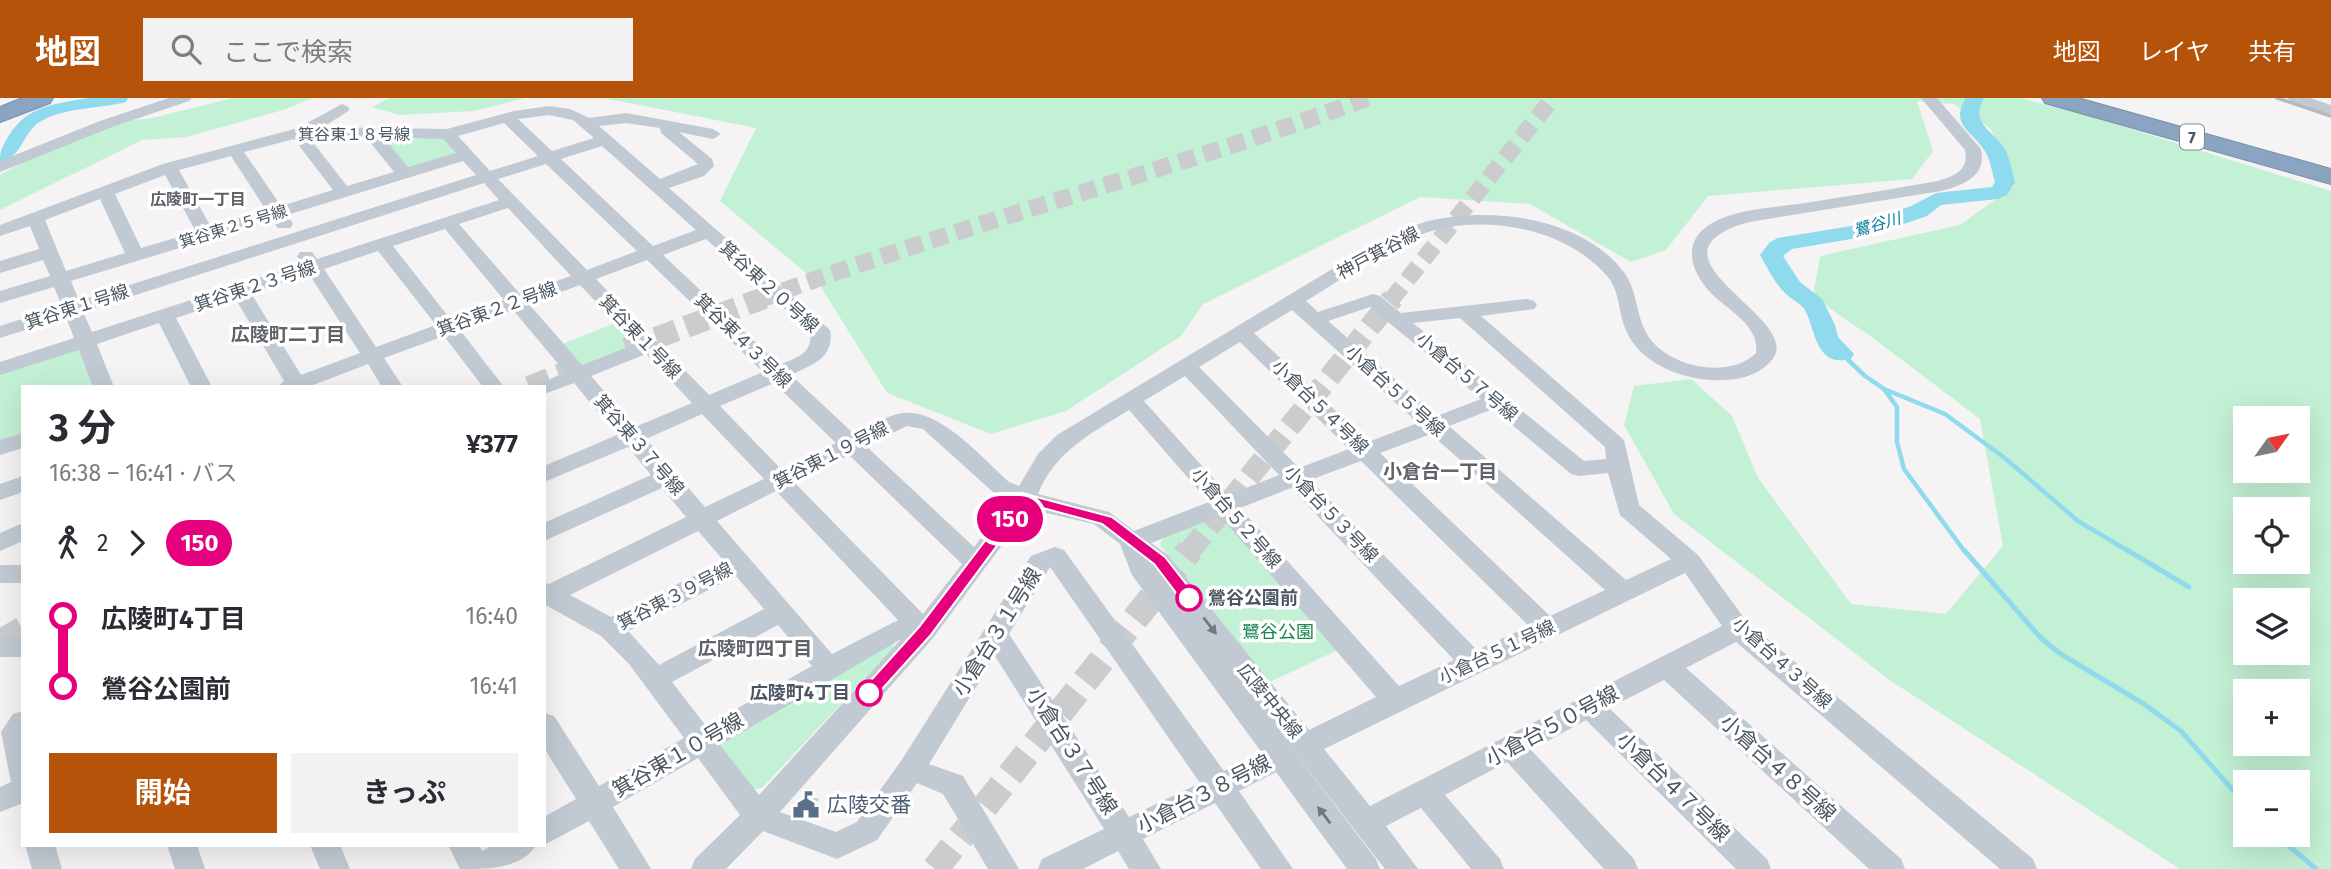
<!DOCTYPE html>
<html lang="ja">
<head>
<meta charset="utf-8">
<style>
	body { margin:0; font-family:"Fira Sans","Noto Sans JP",sans-serif; background:#f2f2f3; color:#2b2b33; height:100vh; display:flex; flex-direction:column; font-size:26px; white-space:nowrap }
	* { box-sizing:border-box; margin:0 }
	p { font-size:23px; color:#7c7c81 }
	.icon { flex:none; width:38px; height:38px; fill:none; stroke:currentColor; stroke-width:2; stroke-linecap:round; stroke-linejoin:round }
	.map { position:relative; flex:1; overflow:hidden }
	.panel { position:absolute; left:21px; top:287px; width:525px; height:462px; display:flex; flex-direction:column; background:#fff; border-radius:0px; box-shadow:0 7px 28px #0002 }
	.panel>* { flex:none }
	.badge { padding:0 14px; border-radius:23px; font-size:24px; line-height:46px }
	.needle { width:46px; rotate:57deg }
	.tools { position:absolute; left:2233px; top:308px; display:grid; gap:14px }
	.tools a { display:grid; place-items:center; width:77px; height:77px; border-radius:0px; background:#fff; box-shadow:0 7px 28px #0002; font-size:35px }
	.map>.badge { position:absolute; translate:-50% -50%; box-shadow:0 0 0 4px #fff }
	.legs { display:flex; align-items:center; gap:10px; height:77px; padding:0 28px; font-size:23px }
	.legs p { margin-inline-start:auto }
	.headline { display:flex; align-items:center; justify-content:space-between; height:119px; padding:0 28px }
	h1 { font-size:38px; font-weight:700; line-height:52px }
	.primary-button { display:flex; gap:14px; margin-top:auto; padding:14px 28px }
	.primary-button a { flex:1; height:80px; border-radius:0px; background:#b45309; color:#fff; font-size:28px; font-weight:700; line-height:80px; text-align:center }
	.primary-button a+a { background:#f2f2f3; color:#2b2b33 }
	ul { padding:0 28px; list-style:none }
	li { display:flex; align-items:center; gap:24px; height:70px; font-size:26px }
	li i { display:grid; place-items:center; width:10px; height:100%; margin:0 9px; background:currentColor }
	li i::after { content:''; width:18px; height:18px; margin:-9px; border:5px solid; border-radius:50%; background:#fff }
	li p { margin-inline-start:auto }
	li:first-child i { background:linear-gradient(#0000 50%,currentColor 0) }
	li:last-child i { background:linear-gradient(currentColor 50%,#0000 0) }
	header { display:flex; align-items:center; gap:42px; box-sizing:border-box; height:98px; padding:0 35px; background:#b45309; color:#fff }
	header strong { font-size:33px }
	nav { display:flex; gap:38px; margin-inline-start:auto; font-size:24px }
	.search { width:490px; height:63px; background:#f2f2f3; display:flex; align-items:center; gap:18px; box-sizing:border-box; padding:0 24px; border-radius:0px; color:#7c7c81; font-size:26px }
	.map>svg:first-child { display:block }
</style>
</head>
<body>
<header>
<strong>地図</strong>
<div class="search"><svg class="icon" aria-label="search" viewBox="0 0 24 24"><circle cx="10" cy="10" r="6"/><path d="M15 15l6 6"/></svg>ここで検索</div>
<nav><a>地図</a><a>レイヤ</a><a>共有</a></nav>
</header>
<div class="map">
<svg width="2331" height="771" viewBox="0 0 2331 771">
	<rect width="100%" height="100%" fill="#f5f3f3"/>
	<g fill="#c3f1d5" fill-rule="evenodd">
		<polygon points="233,0 313,0 283,12 186,39 142,42 0,112 0,77 25,63 125,22 148,21"/>
		<polygon points="389,0 526,0 473,13 399,17 372,9"/>
		<path d="M604 0H2020L2089 18 2331 93V771H2180L1891 583 1674 416 1624 327 1634 288 1691 281 1732 318 1758 380 1851 506 1946 516 2003 448 1980 321 1873 240 1813 199 1820 158 1960 127 2014 88 1991 31 1954 6 1917 3 1933 53 1912 81 1708 98 1666 152 1631 164 1530 106 1420 99 1203 206 1181 238 1066 313 991 336 887 295 819 186 720 103 756 30ZM2245 320H2298V373H2245ZM2245 411H2298V464H2245ZM2245 502H2298V555H2245ZM2245 593H2298V646H2245ZM2245 684H2298V737H2245Z"/>
		<polygon points="384,38 442,39 457,54 454,58 405,70 378,39"/>
		<polygon points="615,225 632,243 629,252 586,270 558,248"/>
		<polygon points="72,251 83,252 97,289 23,289 23,340 0,348 0,275"/>
		<polygon points="1216,419 1228,420 1342,550 1270,584 1160,447 1163,440"/>
		<polygon points="896,538 893,550 762,690 747,692 714,649"/>
	</g>
	<g fill="none" stroke-linecap="round" stroke-linejoin="round">
		<g stroke="#90daee" stroke-width="4.5">
			<polyline points="1842,256 1865,278 1884,291 1945,316 2006,361 2078,423 2130,454"/>
			<polyline points="1884,291 1897,309 1897,344 1904,371 1965,454"/>
		</g>
		<g stroke="#90daee" stroke-width="5">
			<polyline points="1964,452 2040,539 2059,555 2144,606 2181,633 2245,706"/>
			<polyline points="2127,452 2189,489"/>
			<polyline points="2276,737 2316,771"/>
		</g>
		<g fill="#90daee" fill-rule="evenodd">
			<path d="M89 0H128L126 4C99 11 62 9 38 25 22 37 22 59 0 64 0 52 2 49 8 39 27 7 55 6 89 0Z"/>
			<path d="M1966 0H1984C1970 24 1990 31 2002 47 2009 56 2012 73 2015 84L2007 97 1998 101 1941 107 1927 118 1869 138 1792 151 1783 158 1800 184 1822 201 1835 227 1838 239 1854 256 1851 261C1815 270 1816 232 1805 212 1800 204 1790 201 1784 194 1774 184 1767 169 1760 157L1770 144 1778 140 1857 127 1911 108 1936 95 1992 89 1995 84C1992 74 1990 60 1984 52 1973 34 1949 27 1966 0Z"/>
		</g>
	</g>
	<polygon fill="#cdcfd5" points="805,696 819,701 807,718 794,712"/>
	<g fill="none" stroke-linecap="round" stroke-linejoin="round">
		<g stroke="#caccce" stroke-width="17" stroke-dasharray="17 9" stroke-linecap="butt">
			<path d="M759 202C959 127 1167 74 1368 0"/>
			<polyline points="1391,202 1553,0"/>
		</g>
		<g stroke="#caccce" stroke-width="22" stroke-dasharray="22 10" stroke-linecap="butt">
			<polyline points="626,251 764,200"/>
			<polyline points="529,289 585,267"/>
			<polyline points="1189,454 1393,200"/>
		</g>
		<g stroke="#caccce" stroke-width="27" stroke-dasharray="27 13" stroke-linecap="butt">
			<polyline points="0,545 23,532"/>
			<polyline points="935,771 1190,452"/>
		</g>
		<g stroke="#7690ad" stroke-width="2">
			<g id="highway">
				<polygon points="22,0 53,0 50,5 0,24 0,9"/>
				<polygon points="2042,0 2078,0 2331,71 2331,86 2045,5"/>
			</g>
		</g>
		<g fill="#c1cad2" fill-rule="evenodd">
			<polygon points="169,0 192,0 189,3 112,29 0,74 0,63 100,23"/>
			<path d="M1921 0H1937L1981 51C1987 78 1964 87 1941 93L1749 124C1629 158 1810 221 1771 263 1764 271 1755 276 1745 279 1705 290 1642 273 1626 232 1618 215 1620 192 1607 178 1566 130 1483 115 1425 135 1383 151 1344 180 1306 203L1318 214 1373 196 1380 198 1401 215 1527 201 1534 203 1537 207 1534 211 1481 218 1624 342 1639 407 1698 457 1747 524 2033 761 2037 771H2000L1736 544 1686 570 1901 761 1905 771H1869L1664 582 1609 610 1767 761 1771 771H1736L1586 622 1531 652 1634 761 1638 771H1604L1507 664 1445 697 1500 761 1504 771H1471L1421 710 1386 728 1418 771H1385L1284 641 1376 761 1380 771H1347L1276 674 1239 693 1293 771H1261L1215 705 1143 741 1161 771H1129L1118 753 1083 771H1038L1042 761 1104 731 995 558 929 666 963 678 1019 771H988L943 696 917 685 877 742 837 761 763 733 726 771H691L695 761 740 717 698 660 613 709 651 771H619L589 723 544 747V719L576 701 544 650V615L554 618 599 688 684 640 629 566 601 538 544 506V485L549 486 686 419 662 390 544 443V425L651 377 628 349 544 384V368L617 337 574 285 544 296V289H534L565 274 513 212 460 232 504 289H483L444 238 384 260 403 289H382L368 266 308 289H277L284 283 235 200 176 220 212 289H191L159 225 97 246 114 289H93L79 252 0 277V264L74 240 66 219 0 240V228L62 208 54 189 0 205V193L50 178 43 162 0 175V163L39 151 30 128 0 138V127L163 66 298 30 342 6 347 8 350 11 347 14 323 29 447 31 514 13 549 8 570 11 589 20 626 15 713 31 721 36 713 41 679 34 712 61 714 68 704 78 669 90 830 232C835 260 812 267 791 277L854 336C869 329 886 317 903 315 940 310 983 361 1009 384L1019 388 1038 356 1057 337 1367 150C1386 140 1404 130 1425 124 1488 108 1580 118 1623 173 1639 193 1635 222 1651 242 1673 270 1730 281 1756 255 1760 227 1727 212 1710 194 1692 175 1682 147 1706 129 1732 110 1774 110 1805 105 1849 98 1893 91 1938 83 1955 77 1969 73 1965 52ZM549 17 573 22 594 40 552 53 518 21ZM504 25 538 58 490 73 458 38ZM626 25 660 30 661 35 698 66 660 81 599 28ZM308 38 366 39 394 74 347 88ZM383 39 443 41 456 55 408 69ZM294 41 333 92 281 108 244 54ZM602 48 696 132 653 148 561 61ZM231 58 266 112 211 129 179 72ZM463 63 476 77 79 203 71 183 272 122 278 130H290L293 126 287 117ZM546 66 637 153 587 172 498 81ZM165 77 196 134 141 150 115 96ZM484 85 499 102 317 161 312 154H300L297 158 302 166 92 234 83 214ZM100 101 125 155 66 173 45 122ZM508 110 571 178 520 196 459 126ZM445 131 504 202 451 222 393 148ZM706 141 810 234C813 256 797 259 780 267L663 157ZM378 153 436 227 376 249 324 171ZM647 162 763 274 709 297 596 181ZM309 176 360 255 301 277 251 195ZM580 187 636 246 582 267 529 206ZM1370 209 1481 301 1437 318 1328 223ZM1292 212 1418 325 1368 344 1254 235ZM1460 220 1605 349 1606 361 1584 363 1413 225ZM1240 244 1349 351 1299 370 1199 269ZM646 256 692 305 635 329 591 278ZM1185 278 1279 377 1228 397 1144 303ZM774 285 836 345 782 372 720 308ZM1493 311 1571 376 1579 378 1608 375 1620 417 1671 461 1626 482 1449 328ZM1129 312 1209 404 1134 433 1109 414 1038 396C1055 353 1092 335 1129 312ZM702 316 764 381 705 409 646 341ZM907 328 923 331 993 394 1011 402 974 449 866 348ZM1431 336 1605 492 1550 518 1380 355ZM849 357 962 466 923 516 794 384ZM1361 363 1529 528 1477 552 1310 382ZM1291 390 1454 562 1399 588 1240 410ZM776 393 898 522 832 556 717 423ZM1029 411 1094 426 1120 446 1132 477 1262 655 1224 673 1064 452 1055 449 1031 458 901 663 857 724 836 734 780 714 933 540ZM1220 418 1376 599 1309 632 1168 457 1151 445ZM698 433 724 463 611 519 570 497ZM1050 469 1200 685 1129 719 1009 536ZM1685 475 1722 528 1370 708 1324 651ZM736 478 764 511 659 567 628 533ZM778 527 812 568 706 628 672 584ZM901 541 759 697 720 647Z"/>
			<polygon points="2287,0 2310,0 2331,7 2331,17 2290,3"/>
			<polygon points="23,335 23,350 0,357 0,342"/>
			<polygon points="23,378 23,394 0,402 0,386"/>
			<polygon points="23,425 23,443 0,453 0,435"/>
			<rect x="0" y="467" width="23" height="18"/>
			<rect x="0" y="539" width="23" height="20"/>
			<polygon points="23,613 23,705 0,714 0,689 11,684 1,634 13,616"/>
			<polygon points="25,747 55,747 62,771 32,771"/>
			<polygon points="167,747 197,747 205,771 175,771"/>
			<polygon points="310,747 340,747 350,771 320,771"/>
			<path d="M448 747H479L482 753 493 747H536C522 771 487 771 460 771Z"/>
		</g>
		<use href="#highway" fill="#8ba5c1" fill-rule="evenodd"/>
		<polyline stroke="#b5b8bd" stroke-width="3.5" points="2277,0 2331,18"/>
	</g>
	<defs><path id="oneway-solid" d="M-6-.8H1V-3.2L6.5 0L1 3.2V.8H-6Z" transform="scale(1.75)"/></defs>
	<g fill="#6e7983">
		<use href="#oneway-solid" transform="translate(1210 528) rotate(52)"/>
		<use href="#oneway-solid" transform="translate(1324 717) rotate(-127)"/>
	</g>
	<polygon fill="#e6007e" stroke="#fff" stroke-width="2" points="1025,396 1112,419 1165,459 1194,496 1196,500 1194,504 1183,504 1154,466 1102,426 1028,406 930,538 874,600 863,600 861,595 863,591 919,529 1020,397"/>
	<defs>
		<g id="civic-bare" transform="scale(2.1)"><path d="M-.6-6.5H3V-4.5H.6V-3L4-1V1h2V6H-6V1h2V-1L-.6-3ZM-1.2 2.5V6h2.4V2.5Z" fill="#5c6f8a" stroke="#fff" stroke-width="2.5" paint-order="stroke"/></g>
	</defs>
	<g fill-rule="evenodd">
		<use href="#civic-bare" x="806" y="707"/>
	</g>
	<g fill="#fff" stroke="#e6007e" stroke-width="3.5">
		<circle cx="1189" cy="500" r="12"/>
		<circle cx="869" cy="595" r="12"/>
	</g>
	<g text-anchor="middle" stroke-width="7" stroke-linejoin="round" paint-order="stroke">
		<g font-size="16" fill="#4a5661" stroke="#fff">
			<text x="354" y="42">箕谷東１８号線</text>
			<text transform="translate(233 128) rotate(-17)" y="6">箕谷東２５号線</text>
		</g>
		<rect fill="#fff" stroke="#808990" stroke-width="2" x="2180" y="26.5" width="24" height="25" rx="5"/>
		<g font-size="16" font-weight="bold" fill="#4a5661">
			<text x="2192" y="45">7</text>
		</g>
		<g font-size="16" font-weight="bold" fill="#5f6368" stroke="#fff">
			<text x="198" y="107">広陵町一丁目</text>
		</g>
		<g font-size="16" font-style="italic" fill="#0c7c9b" stroke="#fff">
			<text transform="translate(1877 126) rotate(-16)" y="6">鷺谷川</text>
		</g>
		<g font-size="18" fill="#4a5661" stroke="#fff">
			<text transform="translate(1378 155) rotate(-28)" y="6">神戸箕谷線</text>
			<text transform="translate(255 188) rotate(-18)" y="6">箕谷東２３号線</text>
			<text transform="translate(769 189) rotate(42)" y="6">箕谷東２０号線</text>
			<text transform="translate(77 209) rotate(-18)" y="6">箕谷東１号線</text>
			<text transform="translate(497 211) rotate(-20)" y="6">箕谷東２２号線</text>
			<text transform="translate(640 239) rotate(46)" y="6">箕谷東１号線</text>
			<text transform="translate(743 243) rotate(44)" y="6">箕谷東４３号線</text>
			<text transform="translate(1467 279) rotate(40)" y="6">小倉台５７号線</text>
			<text transform="translate(1395 293) rotate(42)" y="6">小倉台５５号線</text>
			<text transform="translate(1320 309) rotate(44)" y="6">小倉台５４号線</text>
			<text transform="translate(639 347) rotate(49)" y="6">箕谷東３７号線</text>
			<text transform="translate(831 357) rotate(-27)" y="6">箕谷東１９号線</text>
			<text transform="translate(1331 416) rotate(46)" y="6">小倉台５３号線</text>
			<text transform="translate(1236 420) rotate(49)" y="6">小倉台５２号線</text>
			<text transform="translate(675 498) rotate(-27)" y="6">箕谷東３９号線</text>
			<text transform="translate(1497 554) rotate(-25)" y="6">小倉台５１号線</text>
			<text transform="translate(1782 565) rotate(42)" y="6">小倉台４３号線</text>
			<text transform="translate(1270 603) rotate(51)" y="6">広陵中央線</text>
		</g>
		<g font-size="18" font-weight="bold" fill="#4a5661" stroke="#fff" text-anchor="start">
			<text x="1208" y="506">鶯谷公園前</text>
			<text x="850" y="601" text-anchor="end">広陵町4丁目</text>
		</g>
		<g font-size="18" fill="#17864f" stroke="#fff">
			<text x="1278" y="540">鷺谷公園</text>
		</g>
		<g font-size="19" font-weight="bold" fill="#5f6368" stroke="#fff">
			<text x="288" y="243">広陵町二丁目</text>
			<text x="1440" y="380">小倉台一丁目</text>
			<text x="755" y="557">広陵町四丁目</text>
		</g>
		<g font-size="21" fill="#4a5661" stroke="#fff">
			<text transform="translate(997 534) rotate(-58)" y="7">小倉台３１号線</text>
			<text transform="translate(1552 628) rotate(-28)" y="7">小倉台５０号線</text>
			<text transform="translate(1072 653) rotate(57)" y="7">小倉台３７号線</text>
			<text transform="translate(678 657) rotate(-30)" y="7">箕谷東１０号線</text>
			<text transform="translate(1778 670) rotate(42)" y="7">小倉台４８号線</text>
			<text transform="translate(1673 689) rotate(44)" y="7">小倉台４７号線</text>
			<text transform="translate(1204 696) rotate(-27)" y="7">小倉台３８号線</text>
		</g>
		<g font-size="21" fill="#4e5e75" stroke="#fff" text-anchor="start">
			<text x="827" y="714">広陵交番</text>
		</g>
	</g>
</svg>
<div class="tools">
<a><svg class="needle" viewBox="-14 -14 28 28"><path d="M0-13l5 13h-10z" fill="#e53935"/><path d="M0 13l5-13h-10z" fill="#7c7c81"/></svg></a>
<a><svg class="icon" aria-label="locate" viewBox="0 0 24 24"><circle cx="12" cy="12" r="6"/><path d="M12 2v4M12 18v4M2 12h4M18 12h4"/></svg></a>
<a><svg class="icon" aria-label="layers" viewBox="0 0 24 24"><path d="M12 4l9 5-9 5-9-5zM3 14l9 5 9-5"/></svg></a>
<a>+</a>
<a>−</a>
</div>
<b class="badge" style="left:1010px;top:421px;background:#e6007e;color:#fff">150</b>
<section class="panel">
<div class="headline"><div><h1>3 分</h1><p>16:38 – 16:41 · バス</p></div><b>¥377</b></div>
<div class="legs"><svg class="icon" aria-label="walk" viewBox="0 0 24 24"><circle cx="13" cy="4" r="2"/><path d="M13 8l-2 6 4 7M11 14l-3 7M7 12l3-4h3l4 4"/></svg>2<svg class="icon" aria-label="forward" viewBox="0 0 24 24"><path d="M9 5l7 7-7 7"/></svg><b class="badge" style="background:#e6007e;color:#fff">150</b></div>
<ul>
<li><i style="color:#e6007e"></i><b>広陵町4丁目</b><p>16:40</p></li>
<li><i style="color:#e6007e"></i><b>鶯谷公園前</b><p>16:41</p></li>
</ul>
<div class="primary-button"><a>開始</a><a>きっぷ</a></div>
</section>
</div>
</body>
</html>
